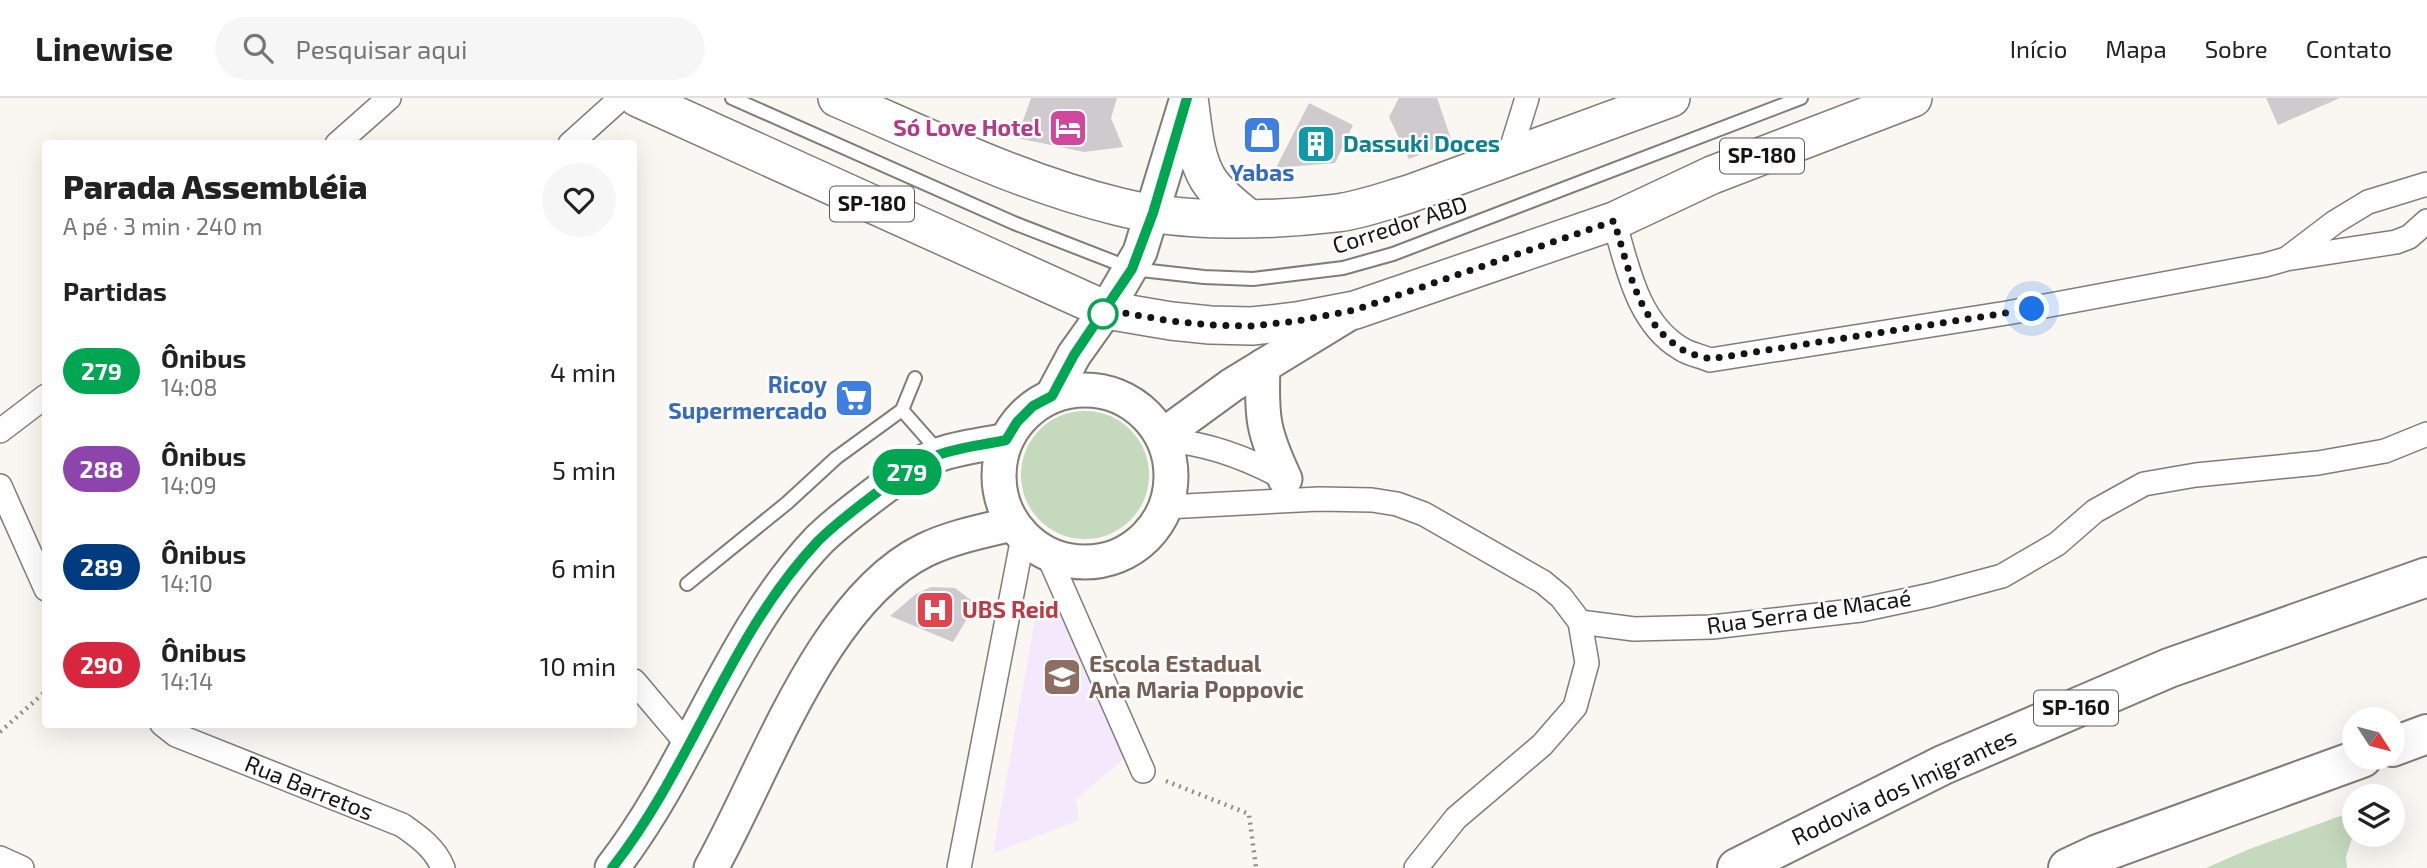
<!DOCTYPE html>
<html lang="pt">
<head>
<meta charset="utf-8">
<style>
	body { margin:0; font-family:"Exo 2",sans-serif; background:#f6f6f6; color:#222; height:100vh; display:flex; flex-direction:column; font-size:26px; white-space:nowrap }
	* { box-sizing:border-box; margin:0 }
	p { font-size:23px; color:#767676 }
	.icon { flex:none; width:38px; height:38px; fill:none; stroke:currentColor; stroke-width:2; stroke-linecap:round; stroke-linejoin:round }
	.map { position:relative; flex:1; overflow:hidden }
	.details { position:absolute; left:42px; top:42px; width:595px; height:588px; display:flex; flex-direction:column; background:#fff; border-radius:7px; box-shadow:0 7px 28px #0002 }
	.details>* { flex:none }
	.badge { padding:0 14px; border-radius:23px; font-size:24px; line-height:46px }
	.needle { width:46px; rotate:126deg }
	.controls { position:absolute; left:2342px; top:609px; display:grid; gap:14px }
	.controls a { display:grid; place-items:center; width:63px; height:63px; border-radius:50%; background:#fff; box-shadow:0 7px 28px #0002; font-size:35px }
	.you { position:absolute; width:35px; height:35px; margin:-18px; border:5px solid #fff; border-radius:50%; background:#1a73e8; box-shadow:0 0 0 10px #1a73e833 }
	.map>.badge { position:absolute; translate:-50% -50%; box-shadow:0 0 0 4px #fff }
	h2 { padding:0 21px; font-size:26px; line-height:63px }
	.round { display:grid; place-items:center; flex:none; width:74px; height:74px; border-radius:37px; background:#f6f6f6 }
	.summary { display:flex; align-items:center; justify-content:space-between; height:119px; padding:0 21px }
	h1 { font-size:33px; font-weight:800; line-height:52px }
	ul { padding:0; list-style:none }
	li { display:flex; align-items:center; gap:21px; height:98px; padding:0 21px }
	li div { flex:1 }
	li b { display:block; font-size:26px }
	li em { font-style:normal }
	li .badge { min-width:77px; font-weight:700; text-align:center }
	header { display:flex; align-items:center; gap:42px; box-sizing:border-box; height:98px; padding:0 35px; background:#fff; border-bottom:2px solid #e0e0e0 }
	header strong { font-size:33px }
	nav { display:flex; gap:38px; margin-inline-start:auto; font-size:24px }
	.search { width:490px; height:63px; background:#f6f6f6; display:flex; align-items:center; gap:18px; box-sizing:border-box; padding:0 24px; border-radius:38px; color:#767676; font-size:26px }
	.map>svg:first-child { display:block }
</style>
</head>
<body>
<header>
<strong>Linewise</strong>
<div class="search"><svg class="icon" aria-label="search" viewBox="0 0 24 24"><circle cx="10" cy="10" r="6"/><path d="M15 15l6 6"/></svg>Pesquisar aqui</div>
<nav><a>Início</a><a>Mapa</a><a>Sobre</a><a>Contato</a></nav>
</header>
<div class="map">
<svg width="2427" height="770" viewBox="0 0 2427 770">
	<rect width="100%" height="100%" fill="#faf6f2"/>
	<polygon fill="#f3e8fc" points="1054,501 1139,648 1076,701 1079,722 993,755 1037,511"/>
	<g fill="#c5d9bd">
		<circle cx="1085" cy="377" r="64"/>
		<polygon points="2354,713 2354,734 2346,759 2347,770 2206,770 2247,752"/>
	</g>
	<g fill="#cfcace">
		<polygon points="1031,0 1117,0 1111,20 1123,49 1084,54 1017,40"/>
		<polygon points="1399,0 1437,0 1452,44 1409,61 1389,19"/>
		<polygon points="2266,0 2340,0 2278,27"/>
		<polygon points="1309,5 1353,27 1335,65 1276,70"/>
		<polygon points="931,489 955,490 976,506 953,544 890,518 916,496"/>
	</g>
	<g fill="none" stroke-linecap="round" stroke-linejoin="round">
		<g stroke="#807c78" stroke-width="16">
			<g id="lane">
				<polyline points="732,0 1014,125 1132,171 1204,179 1253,181 1343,170 1393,156 1801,0"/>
				<polyline points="902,312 939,354"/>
				<polyline points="687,486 787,405 836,360 902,312 915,280"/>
			</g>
		</g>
		<g stroke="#807c78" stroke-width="26">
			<g id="street">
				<polyline points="337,46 389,0"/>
				<polyline points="570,46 621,0"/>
				<polyline points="1509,58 1527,0"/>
				<path d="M1614 123C1627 167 1637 224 1680 250 1688 256 1701 258 1710 262L2007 215 2265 167 2286 161 2396 144 2409 139 2427 123"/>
				<polyline points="2289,159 2335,124 2368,104 2427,86"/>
				<polyline points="0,333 46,298"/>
				<path d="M1164 342C1209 345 1250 361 1289 383"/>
				<polyline points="0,388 46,491"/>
				<polyline points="1166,409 1319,401 1372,402 1397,406 1424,416 1543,484 1561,499 1580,524 1634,531 1712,529 1861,512 1931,497 2002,478 2057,446 2095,413 2144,386 2196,377 2318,365 2385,353 2427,336"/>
				<polyline points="1048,457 1143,673"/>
				<polyline points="634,583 689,648"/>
				<path d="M162 626 176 637 402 727C419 739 435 750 443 770"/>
				<polyline points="0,760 22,770"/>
				<polyline points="959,770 1023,439"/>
				<polyline points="1416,770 1456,720 1542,647 1575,609 1587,565 1580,524"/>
			</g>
		</g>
		<g stroke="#807c78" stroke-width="37">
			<g id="secondary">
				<path d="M1263 268C1261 320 1263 334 1285 381"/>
				<circle cx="1085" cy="378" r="86"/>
				<polyline points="1052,298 1074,257 1106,212 1140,154 1187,0"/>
				<polyline points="1162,338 1232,287 1350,215"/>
				<path d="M612 770C691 669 729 537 818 443 833 428 850 415 867 402 889 385 912 368 938 357 959 349 984 347 1006 342"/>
				<path d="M711 770C765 674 822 502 925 452 952 439 983 433 1012 426"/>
			</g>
		</g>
		<g stroke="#807c78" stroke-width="40">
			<g id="primary">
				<polyline points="638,0 1106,212 1171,223 1210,227 1252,228 1297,223 1355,212 1614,123 1712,77 1913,0"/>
				<path d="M837 0C930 40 1021 85 1120 109 1185 125 1270 123 1337 115 1361 112 1385 103 1409 96L1671 0"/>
				<path d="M1189 0C1193 26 1194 58 1208 81 1218 97 1234 108 1248 120"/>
			</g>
		</g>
		<g stroke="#807c78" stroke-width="42">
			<g id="highway">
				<polyline points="2392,649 2427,636"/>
				<polyline points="1737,770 1943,667 2169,570 2427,479"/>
				<polyline points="2068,770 2098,756 2362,660"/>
			</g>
		</g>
		<g stroke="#908d8b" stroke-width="4.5" stroke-dasharray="2 5" stroke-linecap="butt">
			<polyline points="0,634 46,593"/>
			<polyline points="1166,683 1249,716 1256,770"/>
		</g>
		<use href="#lane" stroke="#fff" stroke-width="12"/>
		<use href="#street" stroke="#fff" stroke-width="23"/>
		<use href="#secondary" stroke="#fff" stroke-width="33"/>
		<use href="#primary" stroke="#fff" stroke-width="37"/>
		<use href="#highway" stroke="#fff" stroke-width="38"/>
	</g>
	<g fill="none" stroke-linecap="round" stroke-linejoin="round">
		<g stroke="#fff" stroke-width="16">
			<path id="line" d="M612 770C692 669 729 537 818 443 833 428 850 415 867 402 889 385 912 368 938 357 959 349 984 347 1006 342L1017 324 1033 308 1052 298 1074 257 1132 171 1153 115 1187 0"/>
		</g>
		<use href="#line" stroke="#00a651" stroke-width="10"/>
		<path stroke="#151413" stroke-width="7" stroke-dasharray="0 12.6" d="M1103 216 1106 212 1171 223 1210 227 1252 228 1297 223 1355 212 1614 123C1628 167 1637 223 1680 250 1688 256 1701 258 1710 261L2032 211"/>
	</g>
	<defs>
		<g id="hotel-square" transform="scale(2.0125)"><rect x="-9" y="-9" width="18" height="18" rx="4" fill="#d1479c" stroke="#fff"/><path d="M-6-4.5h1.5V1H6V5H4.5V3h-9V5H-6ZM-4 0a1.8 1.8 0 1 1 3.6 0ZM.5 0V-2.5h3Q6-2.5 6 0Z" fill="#fff"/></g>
		<g id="shop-square" transform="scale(2.0125)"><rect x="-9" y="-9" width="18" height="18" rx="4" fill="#3f7fe0" stroke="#fff"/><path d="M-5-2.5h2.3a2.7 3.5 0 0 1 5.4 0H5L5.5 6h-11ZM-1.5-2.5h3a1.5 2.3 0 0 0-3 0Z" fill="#fff"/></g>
		<g id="building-square" transform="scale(2.0125)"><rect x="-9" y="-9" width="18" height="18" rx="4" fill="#0f9aa8" stroke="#fff"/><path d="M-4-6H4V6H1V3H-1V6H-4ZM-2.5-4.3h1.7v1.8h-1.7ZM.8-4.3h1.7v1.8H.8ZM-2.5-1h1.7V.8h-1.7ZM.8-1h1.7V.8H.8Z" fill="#fff"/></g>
		<g id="supermarket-square" transform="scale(2.0125)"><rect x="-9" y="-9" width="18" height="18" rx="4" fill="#3f7fe0" stroke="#fff"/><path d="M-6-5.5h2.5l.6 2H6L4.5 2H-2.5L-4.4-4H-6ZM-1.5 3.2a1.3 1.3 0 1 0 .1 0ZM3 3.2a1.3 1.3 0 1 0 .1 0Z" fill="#fff"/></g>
		<g id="hospital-square" transform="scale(2.0125)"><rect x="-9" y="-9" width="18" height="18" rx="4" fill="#e0444e" stroke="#fff"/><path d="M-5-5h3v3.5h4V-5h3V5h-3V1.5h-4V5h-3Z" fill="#fff"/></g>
		<g id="school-square" transform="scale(2.0125)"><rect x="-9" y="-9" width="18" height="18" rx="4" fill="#8d6e63" stroke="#fff"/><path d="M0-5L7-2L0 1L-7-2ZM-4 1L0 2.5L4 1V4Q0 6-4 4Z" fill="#fff"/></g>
	</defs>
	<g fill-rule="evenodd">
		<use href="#hotel-square" x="1068" y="30"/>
		<use href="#shop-square" x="1262" y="37"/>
		<use href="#building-square" x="1316" y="46"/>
		<use href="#supermarket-square" x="854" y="300"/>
		<use href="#hospital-square" x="935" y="512"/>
		<use href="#school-square" x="1062" y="579"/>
	</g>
	<circle fill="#fff" stroke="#00a651" stroke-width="3.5" cx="1103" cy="216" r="14"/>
	<g text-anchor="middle" stroke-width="5" stroke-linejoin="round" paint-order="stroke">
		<g fill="#fff" stroke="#5b5a5a" stroke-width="2">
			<rect x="1720" y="40.5" width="84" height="35" rx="5"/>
			<rect x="830" y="88.5" width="84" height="35" rx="5"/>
			<rect x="2034" y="592.5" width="84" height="35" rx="5"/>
		</g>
		<g font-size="21" font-weight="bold" fill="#151413">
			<text x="1762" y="65">SP-180</text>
			<text x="872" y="113">SP-180</text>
			<text x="2076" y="617">SP-160</text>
		</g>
		<g font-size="23" font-weight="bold" fill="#b23c85" stroke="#fff" text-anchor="end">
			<text x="1041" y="38">Só Love Hotel</text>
		</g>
		<g font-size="23" font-weight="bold" fill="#0d838f" stroke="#fff" text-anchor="start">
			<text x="1343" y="54">Dassuki Doces</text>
		</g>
		<g font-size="23" font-weight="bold" fill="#366cbe" stroke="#fff">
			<text x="1262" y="83">Yabas</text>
			<text x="827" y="295" text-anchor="end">Ricoy<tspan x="827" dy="26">Supermercado</tspan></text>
		</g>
		<g font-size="23" fill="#151413" stroke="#fff">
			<text transform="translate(1400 127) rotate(-18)" y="8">Corredor ABD</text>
			<text transform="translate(1809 514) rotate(-8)" y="8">Rua Serra de Macaé</text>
			<text transform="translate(1904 689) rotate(-25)" y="8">Rodovia dos Imigrantes</text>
			<text transform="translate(309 690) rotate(22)" y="8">Rua Barretos</text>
		</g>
		<g font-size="23" font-weight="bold" fill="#be3a42" stroke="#fff" text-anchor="start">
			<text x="962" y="520">UBS Reid</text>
		</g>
		<g font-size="23" font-weight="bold" fill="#785e54" stroke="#fff" text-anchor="start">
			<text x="1089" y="574">Escola Estadual<tspan x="1089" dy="26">Ana Maria Poppovic</tspan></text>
		</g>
	</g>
</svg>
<div class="controls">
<a><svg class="needle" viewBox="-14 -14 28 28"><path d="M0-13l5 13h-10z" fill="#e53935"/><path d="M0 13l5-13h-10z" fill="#767676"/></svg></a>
<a><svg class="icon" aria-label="layers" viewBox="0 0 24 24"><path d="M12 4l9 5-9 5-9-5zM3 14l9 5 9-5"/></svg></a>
</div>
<div class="you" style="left:2032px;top:211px"></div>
<b class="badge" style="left:907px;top:374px;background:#00a651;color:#fff">279</b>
<section class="details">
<div class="summary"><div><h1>Parada Assembléia</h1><p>A pé · 3 min · 240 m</p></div><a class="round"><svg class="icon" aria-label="heart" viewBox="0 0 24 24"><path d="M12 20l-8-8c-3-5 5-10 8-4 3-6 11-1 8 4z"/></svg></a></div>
<h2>Partidas</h2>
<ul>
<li><span class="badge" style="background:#00a651;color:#fff">279</span><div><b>Ônibus</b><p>14:08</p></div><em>4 min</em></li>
<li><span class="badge" style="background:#8e44ad;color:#fff">288</span><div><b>Ônibus</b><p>14:09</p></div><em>5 min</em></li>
<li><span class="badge" style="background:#003b80;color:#fff">289</span><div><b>Ônibus</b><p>14:10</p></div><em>6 min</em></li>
<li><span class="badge" style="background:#d7263d;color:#fff">290</span><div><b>Ônibus</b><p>14:14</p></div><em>10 min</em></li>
</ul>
</section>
</div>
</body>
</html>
